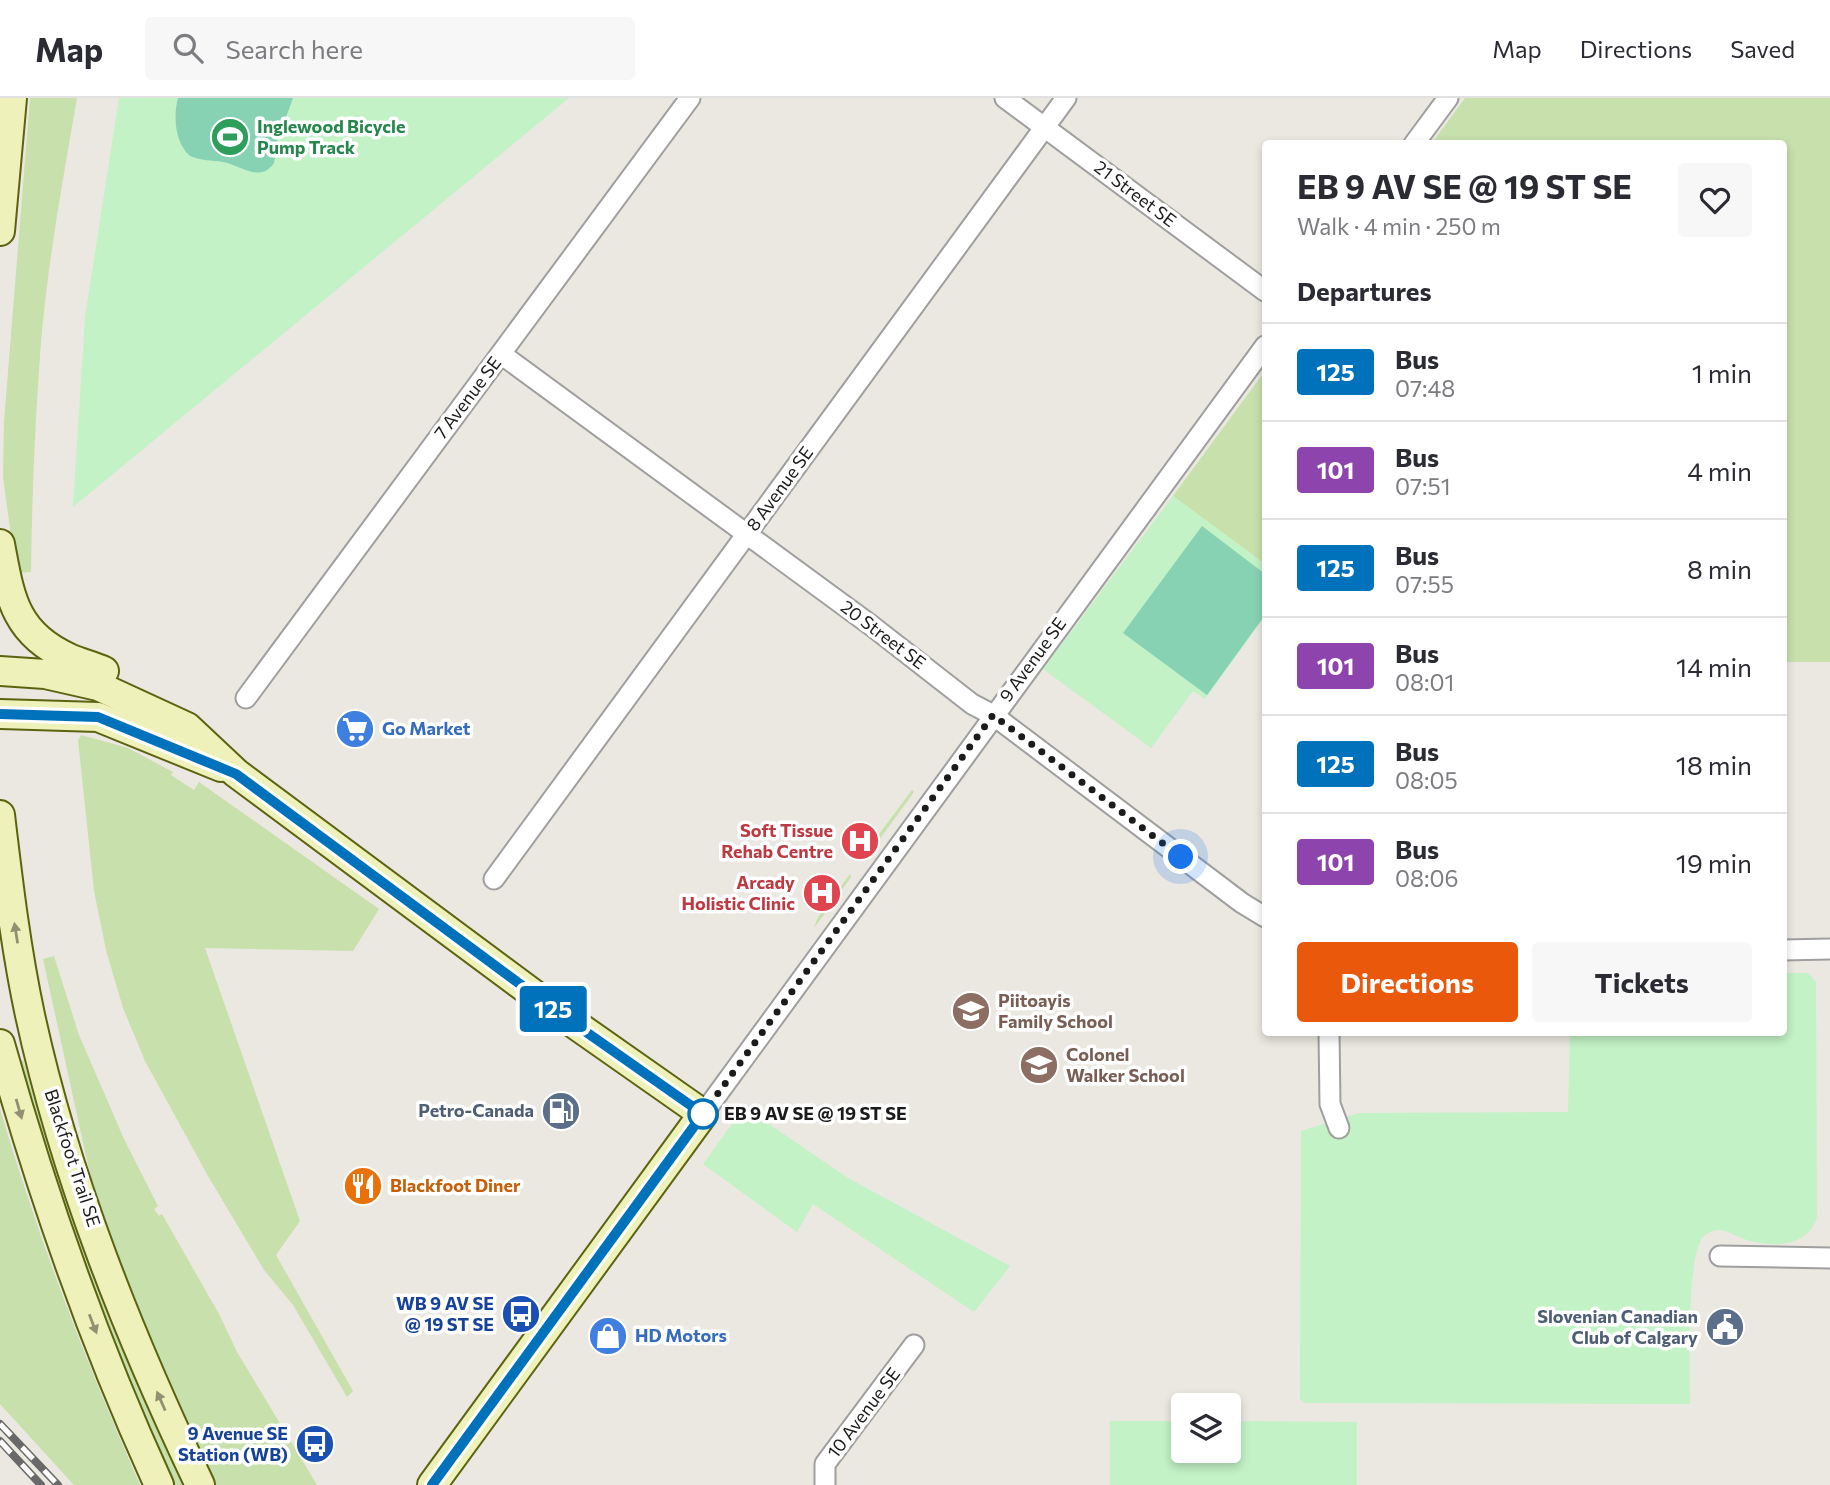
<!DOCTYPE html>
<html lang="en">
<head>
<meta charset="utf-8">
<style>
	body { margin:0; font-family:Commissioner,sans-serif; background:#f7f7f7; color:#2b2b33; height:100vh; display:flex; flex-direction:column; font-size:26px; white-space:nowrap }
	* { box-sizing:border-box; margin:0 }
	p { font-size:23px; color:#7c7c81 }
	.icon { flex:none; width:38px; height:38px; fill:none; stroke:currentColor; stroke-width:2; stroke-linecap:round; stroke-linejoin:round }
	.map { position:relative; flex:1; overflow:hidden }
	.panel { position:absolute; left:1262px; top:42px; width:525px; height:896px; display:flex; flex-direction:column; background:#fff; border-radius:7px; box-shadow:0 4px 10px #0003 }
	.panel>* { flex:none }
	.badge { padding:0 14px; border-radius:5px; font-size:24px; line-height:46px }
	.tools { position:absolute; left:1171px; top:1295px; display:grid; gap:14px }
	.tools a { display:grid; place-items:center; width:70px; height:70px; border-radius:7px; background:#fff; box-shadow:0 4px 10px #0003; font-size:35px }
	.you { position:absolute; width:35px; height:35px; margin:-18px; border:5px solid #fff; border-radius:50%; background:#1a73e8; box-shadow:0 0 0 10px #1a73e833 }
	.map>.badge { position:absolute; translate:-50% -50%; box-shadow:0 0 0 4px #fff }
	h2 { padding:0 35px; font-size:26px; line-height:63px }
	.round { display:grid; place-items:center; flex:none; width:74px; height:74px; border-radius:7px; background:#f7f7f7 }
	.overview { display:flex; align-items:center; justify-content:space-between; height:119px; padding:0 35px }
	h1 { font-size:33px; font-weight:700; line-height:52px }
	.primary-button { display:flex; gap:14px; margin-top:auto; padding:14px 35px }
	.primary-button a { flex:1; height:80px; border-radius:7px; background:#ea580c; color:#fff; font-size:28px; font-weight:700; line-height:80px; text-align:center }
	.primary-button a+a { background:#f7f7f7; color:#2b2b33 }
	ul { padding:0; list-style:none }
	li { display:flex; align-items:center; gap:21px; height:98px; padding:0 35px; border-top:2px solid #e1e1e2 }
	li div { flex:1 }
	li b { display:block; font-size:26px }
	li em { font-style:normal }
	li .badge { min-width:77px; font-weight:700; text-align:center }
	header { display:flex; align-items:center; gap:42px; box-sizing:border-box; height:98px; padding:0 35px; background:#fff; border-bottom:2px solid #e1e1e2 }
	header strong { font-size:33px }
	nav { display:flex; gap:38px; margin-inline-start:auto; font-size:24px }
	.search { width:490px; height:63px; background:#f7f7f7; display:flex; align-items:center; gap:18px; box-sizing:border-box; padding:0 24px; border-radius:7px; color:#7c7c81; font-size:26px }
	.map>svg:first-child { display:block }
</style>
</head>
<body>
<header>
<strong>Map</strong>
<div class="search"><svg class="icon" aria-label="search" viewBox="0 0 24 24"><circle cx="10" cy="10" r="6"/><path d="M15 15l6 6"/></svg>Search here</div>
<nav><a>Map</a><a>Directions</a><a>Saved</a></nav>
</header>
<div class="map">
<svg width="1830" height="1387" viewBox="0 0 1830 1387">
	<rect width="100%" height="100%" fill="#ebe8e1"/>
	<g fill="#c7e0ac">
		<path d="M30 0H77C63 81 48 162 41 244 35 321 32 397 31 474L16 475 3 379 4 324Z"/>
		<polygon points="1465,0 1830,0 1830,564 1783,564 1783,46 1432,45"/>
		<polygon points="1265,273 1265,466 1173,398"/>
		<polygon points="81,637 128,650 173,674 171,677 194,692 199,684 379,811 353,853 205,850 300,1123 276,1157 353,1293 347,1299 293,1207 264,1172 208,1078 145,963 123,910 106,852 94,793 78,642"/>
		<polygon points="912,692 914,694 868,757 862,759"/>
		<polygon points="850,776 851,779 814,830 817,821"/>
		<polygon points="54,858 79,937 124,1041 158,1108 154,1111 159,1118 162,1116 219,1216 237,1254 317,1387 215,1387 209,1375 153,1247 102,1117 91,1081 43,861"/>
		<polygon points="23,962 42,1018 185,1387 170,1387 119,1272 14,966"/>
		<path d="M0 1011C38 1140 86 1264 140 1387H74L0 1306Z"/>
	</g>
	<g fill="#c2f2c5">
		<polygon points="119,0 569,0 73,409 85,219"/>
		<polygon points="1173,398 1265,466 1265,518 1205,601 1193,593 1151,650 1043,571"/>
		<path d="M1783 875H1808L1816 884 1817 1119C1808 1150 1771 1150 1744 1141 1729 1136 1721 1126 1705 1137 1685 1153 1690 1276 1690 1306L1305 1305 1300 1301 1301 1033 1359 1015 1568 1014 1570 935 1783 934Z"/>
		<polygon points="744,1009 848,1080 1010,1168 974,1214 813,1106 797,1134 703,1066"/>
		<polygon points="1110,1323 1183,1323 1183,1353 1228,1353 1229,1323 1357,1324 1357,1387 1110,1387"/>
	</g>
	<g fill="#88d2b4">
		<path d="M178 0H293L277 44 274 65C260 85 242 68 223 64 212 62 201 63 190 58 175 45 173 18 178 0Z"/>
		<polygon points="1202,428 1265,476 1265,517 1207,597 1123,535"/>
	</g>
	<g fill="none" stroke-linecap="round" stroke-linejoin="round">
		<g stroke="#9f9f9f" stroke-width="23">
			<g id="minor">
				<polyline points="1005,0 1265,193"/>
				<polyline points="1414,46 1448,0"/>
				<polyline points="501,256 872,528 972,606 993,617 1242,805 1265,819"/>
				<polyline points="246,600 690,0"/>
				<polyline points="494,781 1066,0"/>
				<polyline points="1783,852 1830,851"/>
				<polyline points="1329,934 1330,1006 1339,1030"/>
				<polyline points="703,1016 1265,248"/>
				<polyline points="1720,1158 1830,1160"/>
				<polyline points="825,1387 825,1366 914,1247"/>
			</g>
		</g>
		<g stroke="#5b6311" stroke-width="32">
			<g id="secondary">
				<polyline points="0,133 12,0"/>
				<path d="M0 446C10 499 14 535 69 560 80 565 93 568 104 573"/>
				<polyline points="0,573 45,576 98,588 187,629 236,675 559,915 703,1016 432,1387"/>
				<polyline points="0,616 98,619 221,669"/>
				<path d="M0 717C8 784 16 852 30 917 65 1079 129 1238 200 1387"/>
				<path d="M0 946C42 1096 94 1245 159 1387"/>
			</g>
		</g>
		<use href="#minor" stroke="#fff" stroke-width="19"/>
		<use href="#secondary" stroke="#eff1ba" stroke-width="28"/>
		<g stroke="#696969" stroke-width="8">
			<g id="rail">
				<polyline points="0,1326 58,1387"/>
				<polyline points="0,1343 41,1387"/>
			</g>
		</g>
		<use href="#rail" stroke="#fff" stroke-width="5" stroke-dasharray="16" stroke-linecap="butt"/>
	</g>
	<defs><path id="oneway-solid" d="M-6-.8H1V-3.2L6.5 0L1 3.2V.8H-6Z" transform="scale(1.75)"/></defs>
	<g fill="#909172">
		<use href="#oneway-solid" transform="translate(16 835) rotate(-99)"/>
		<use href="#oneway-solid" transform="translate(19 1011) rotate(74)"/>
		<use href="#oneway-solid" transform="translate(93 1226) rotate(69)"/>
		<use href="#oneway-solid" transform="translate(161 1303) rotate(-114)"/>
	</g>
	<g fill="none" stroke-linecap="round" stroke-linejoin="round">
		<g stroke="#fff" stroke-width="16">
			<polyline id="line" points="0,616 98,619 236,676 559,915 703,1016 432,1387"/>
		</g>
		<use href="#line" stroke="#0072bc" stroke-width="10"/>
		<polyline stroke="#1b1b1b" stroke-width="7" stroke-dasharray="0 12.6" points="703,1016 993,617 1181,759"/>
	</g>
	<defs>
		<g id="stadium-disc" transform="scale(2.0125)"><circle r="9.5" fill="#2e9e5b" stroke="#fff"/><path d="M0-5a6.5 5 0 1 0 0 10a6.5 5 0 1 0 0-10ZM-3.5-1.8h7v3.6h-7Z" fill="#fff"/></g>
		<g id="supermarket-disc" transform="scale(2.0125)"><circle r="9.5" fill="#3f7fe0" stroke="#fff"/><path d="M-6-5.5h2.5l.6 2H6L4.5 2H-2.5L-4.4-4H-6ZM-1.5 3.2a1.3 1.3 0 1 0 .1 0ZM3 3.2a1.3 1.3 0 1 0 .1 0Z" fill="#fff"/></g>
		<g id="hospital-disc" transform="scale(2.0125)"><circle r="9.5" fill="#e0444e" stroke="#fff"/><path d="M-5-5h3v3.5h4V-5h3V5h-3V1.5h-4V5h-3Z" fill="#fff"/></g>
		<g id="school-disc" transform="scale(2.0125)"><circle r="9.5" fill="#8d6e63" stroke="#fff"/><path d="M0-5L7-2L0 1L-7-2ZM-4 1L0 2.5L4 1V4Q0 6-4 4Z" fill="#fff"/></g>
		<g id="fuel-disc" transform="scale(2.0125)"><circle r="9.5" fill="#5c6f8a" stroke="#fff"/><path d="M-5.5-6h7V0h2V4h1.3V-2.5L3-4.5l.8-.8L6-3V5H2.5V1h-1V6h-7ZM-4.2-4.7v3.2H.2V-4.7Z" fill="#fff"/></g>
		<g id="restaurant-disc" transform="scale(2.0125)"><circle r="9.5" fill="#e8710a" stroke="#fff"/><path d="M-5-6h1v4h1v-4h1v4h1v-4h1v5L-1.5 .5V6h-2V.5L-5-1ZM5-6V6H3V1.5H1.5Q1.5-4 5-6Z" fill="#fff"/></g>
		<g id="bus-disc" transform="scale(2.0125)"><circle r="9.5" fill="#1a4fb4" stroke="#fff"/><path d="M-5-6H5V4H4V6H2V4H-2V6H-4V4H-5ZM-3.5-4V0h7V-4ZM-3.5 1.2v1.5H-2V1.2ZM2 1.2v1.5H3.5V1.2Z" fill="#fff"/></g>
		<g id="civic-disc" transform="scale(2.0125)"><circle r="9.5" fill="#5c6f8a" stroke="#fff"/><path d="M-.6-6.5H3V-4.5H.6V-3L4-1V1h2V6H-6V1h2V-1L-.6-3ZM-1.2 2.5V6h2.4V2.5Z" fill="#fff"/></g>
		<g id="shop-disc" transform="scale(2.0125)"><circle r="9.5" fill="#3f7fe0" stroke="#fff"/><path d="M-5-2.5h2.3a2.7 3.5 0 0 1 5.4 0H5L5.5 6h-11ZM-1.5-2.5h3a1.5 2.3 0 0 0-3 0Z" fill="#fff"/></g>
	</defs>
	<g fill-rule="evenodd">
		<use href="#stadium-disc" x="230" y="39"/>
		<use href="#supermarket-disc" x="355" y="631"/>
		<use href="#hospital-disc" x="860" y="743"/>
		<use href="#hospital-disc" x="822" y="795"/>
		<use href="#school-disc" x="971" y="913"/>
		<use href="#school-disc" x="1039" y="967"/>
		<use href="#fuel-disc" x="561" y="1013"/>
		<use href="#restaurant-disc" x="363" y="1088"/>
		<use href="#bus-disc" x="521" y="1216"/>
		<use href="#civic-disc" x="1725" y="1229"/>
		<use href="#shop-disc" x="608" y="1238"/>
		<use href="#bus-disc" x="315" y="1346"/>
	</g>
	<circle fill="#fff" stroke="#0072bc" stroke-width="3.5" cx="703" cy="1016" r="14"/>
	<g text-anchor="middle" stroke-width="7" stroke-linejoin="round" paint-order="stroke">
		<g font-size="18" font-weight="bold" fill="#27864d" stroke="#fff" text-anchor="start">
			<text x="257" y="35">Inglewood Bicycle<tspan x="257" dy="21">Pump Track</tspan></text>
		</g>
		<g font-size="18" fill="#1b1b1b" stroke="#fff">
			<text transform="translate(1135 96) rotate(37)" y="6">21 Street SE</text>
			<text transform="translate(468 300) rotate(-53)" y="6">7 Avenue SE</text>
			<text transform="translate(780 391) rotate(-54)" y="6">8 Avenue SE</text>
			<text transform="translate(883 537) rotate(37)" y="6">20 Street SE</text>
			<text transform="translate(1033 562) rotate(-54)" y="6">9 Avenue SE</text>
			<text transform="translate(72 1060) rotate(72)" y="6">Blackfoot Trail SE</text>
			<text transform="translate(864 1315) rotate(-53)" y="6">10 Avenue SE</text>
		</g>
		<g font-size="18" font-weight="bold" fill="#366cbe" stroke="#fff" text-anchor="start">
			<text x="382" y="637">Go Market</text>
			<text x="635" y="1244">HD Motors</text>
		</g>
		<g font-size="18" font-weight="bold" fill="#be3a42" stroke="#fff" text-anchor="end">
			<text x="833" y="739">Soft Tissue<tspan x="833" dy="21">Rehab Centre</tspan></text>
			<text x="795" y="791">Arcady<tspan x="795" dy="21">Holistic Clinic</tspan></text>
		</g>
		<g font-size="18" font-weight="bold" fill="#785e54" stroke="#fff" text-anchor="start">
			<text x="998" y="909">Piitoayis<tspan x="998" dy="21">Family School</tspan></text>
			<text x="1066" y="963">Colonel<tspan x="1066" dy="21">Walker School</tspan></text>
		</g>
		<g font-size="18" font-weight="bold" fill="#4e5e75" stroke="#fff" text-anchor="end">
			<text x="534" y="1019">Petro-Canada</text>
			<text x="1698" y="1225">Slovenian Canadian<tspan x="1698" dy="21">Club of Calgary</tspan></text>
		</g>
		<g font-size="18" font-weight="bold" fill="#1b1b1b" stroke="#fff" text-anchor="start">
			<text x="724" y="1022">EB 9 AV SE @ 19 ST SE</text>
		</g>
		<g font-size="18" font-weight="bold" fill="#c56008" stroke="#fff" text-anchor="start">
			<text x="390" y="1094">Blackfoot Diner</text>
		</g>
		<g font-size="18" font-weight="bold" fill="#164399" stroke="#fff" text-anchor="end">
			<text x="494" y="1212">WB 9 AV SE<tspan x="494" dy="21">@ 19 ST SE</tspan></text>
			<text x="288" y="1342">9 Avenue SE<tspan x="288" dy="21">Station (WB)</tspan></text>
		</g>
	</g>
</svg>
<div class="tools">
<a><svg class="icon" aria-label="layers" viewBox="0 0 24 24"><path d="M12 4l9 5-9 5-9-5zM3 14l9 5 9-5"/></svg></a>
</div>
<div class="you" style="left:1181px;top:759px"></div>
<b class="badge" style="left:553px;top:911px;background:#0072bc;color:#fff">125</b>
<section class="panel">
<div class="overview"><div><h1>EB 9 AV SE @ 19 ST SE</h1><p>Walk · 4 min · 250 m</p></div><a class="round"><svg class="icon" aria-label="heart" viewBox="0 0 24 24"><path d="M12 20l-8-8c-3-5 5-10 8-4 3-6 11-1 8 4z"/></svg></a></div>
<h2>Departures</h2>
<ul>
<li><span class="badge" style="background:#0072bc;color:#fff">125</span><div><b>Bus</b><p>07:48</p></div><em>1 min</em></li>
<li><span class="badge" style="background:#8e44ad;color:#fff">101</span><div><b>Bus</b><p>07:51</p></div><em>4 min</em></li>
<li><span class="badge" style="background:#0072bc;color:#fff">125</span><div><b>Bus</b><p>07:55</p></div><em>8 min</em></li>
<li><span class="badge" style="background:#8e44ad;color:#fff">101</span><div><b>Bus</b><p>08:01</p></div><em>14 min</em></li>
<li><span class="badge" style="background:#0072bc;color:#fff">125</span><div><b>Bus</b><p>08:05</p></div><em>18 min</em></li>
<li><span class="badge" style="background:#8e44ad;color:#fff">101</span><div><b>Bus</b><p>08:06</p></div><em>19 min</em></li>
</ul>
<div class="primary-button"><a>Directions</a><a>Tickets</a></div>
</section>
</div>
</body>
</html>
